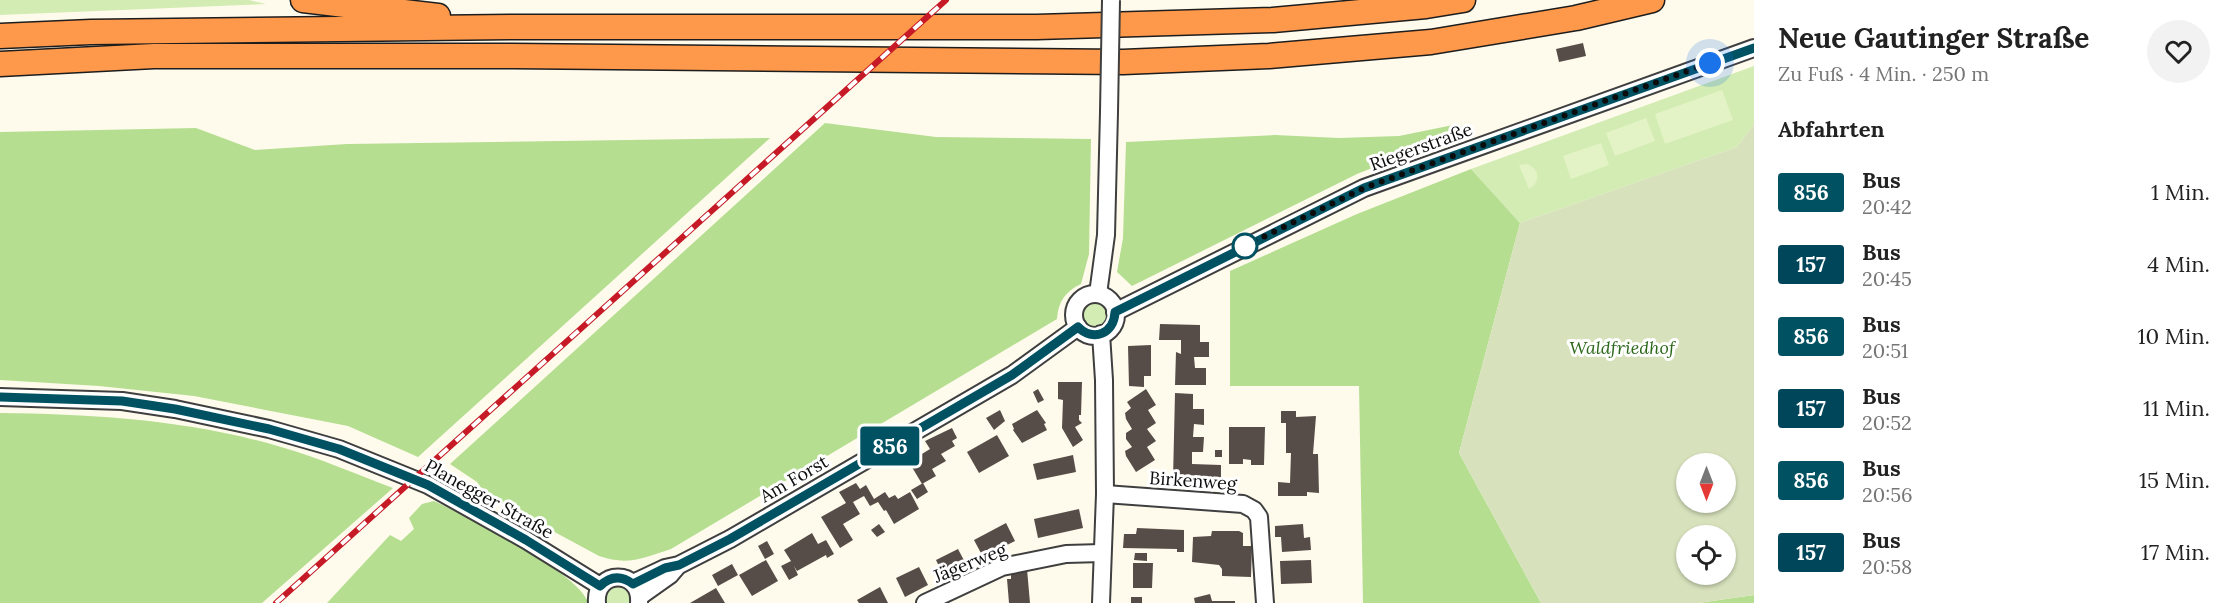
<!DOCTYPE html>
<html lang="de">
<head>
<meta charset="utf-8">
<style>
	body { margin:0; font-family:Lora,serif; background:#f2f2f2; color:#222; height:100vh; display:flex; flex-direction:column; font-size:22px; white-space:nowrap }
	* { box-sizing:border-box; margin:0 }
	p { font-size:20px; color:#767676 }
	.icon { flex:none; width:33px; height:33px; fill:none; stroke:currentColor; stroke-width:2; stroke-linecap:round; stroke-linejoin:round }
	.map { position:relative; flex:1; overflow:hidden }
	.panel { display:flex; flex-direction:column; background:#fff; width:480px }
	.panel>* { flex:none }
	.badge { padding:0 12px; border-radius:4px; font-size:21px; line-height:39px }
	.needle { width:39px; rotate:180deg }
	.fabs { position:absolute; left:1676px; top:453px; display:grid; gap:12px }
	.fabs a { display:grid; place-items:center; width:60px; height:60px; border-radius:50%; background:#fff; box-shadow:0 2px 4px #0004; font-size:30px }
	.you { position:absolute; width:30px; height:30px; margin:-15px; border:4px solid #fff; border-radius:50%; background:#1a73e8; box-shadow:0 0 0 9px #1a73e833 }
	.map>.badge { position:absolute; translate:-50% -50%; box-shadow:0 0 0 3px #fff }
	h2 { padding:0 24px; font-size:22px; line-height:54px }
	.round { display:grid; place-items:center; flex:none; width:63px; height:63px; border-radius:32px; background:#f2f2f2 }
	.head { display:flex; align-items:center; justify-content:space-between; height:102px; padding:0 24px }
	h1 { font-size:28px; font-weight:700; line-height:45px }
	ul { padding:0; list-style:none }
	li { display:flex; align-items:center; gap:18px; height:72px; padding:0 24px }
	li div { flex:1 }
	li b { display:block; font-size:22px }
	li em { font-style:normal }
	li .badge { min-width:66px; font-weight:700; text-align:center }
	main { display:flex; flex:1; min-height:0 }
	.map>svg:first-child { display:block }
</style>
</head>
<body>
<main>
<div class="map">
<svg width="1754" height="603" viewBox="0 0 1754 603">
	<rect width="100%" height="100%" fill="#fffbec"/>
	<g fill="#d2ecb3">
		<polygon points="0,0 249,0 266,4 0,15"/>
		<polygon points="1754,66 1754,124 1737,147 1520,223 1471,169"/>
		<circle cx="1095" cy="315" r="13"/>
		<polygon points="614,585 623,586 630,591 631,603 605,603 607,591"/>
	</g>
	<g fill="#b5de91">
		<path d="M825 123 936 137 1091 139 1089 254 1081 284C1066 291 1058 301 1057 319L671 549C644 558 627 566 599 556L486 495 477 482 450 464Z"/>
		<polygon points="1458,124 1469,130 1357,174 1132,286 1117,272 1123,238 1126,142 1275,135 1339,138 1399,136"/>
		<polygon points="196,128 255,150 347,144 770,138 418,457 348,426 194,396 99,386 0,380 0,132"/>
		<polygon points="1471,169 1520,223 1459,453 1541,603 1363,603 1359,386 1230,386 1230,271 1357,214"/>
		<path d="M0 413C94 414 190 420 281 447 319 458 356 474 393 488L262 603H0Z"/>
		<path d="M434 501C464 515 581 574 588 603H327L390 535 401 541 414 529 409 518 422 504Z"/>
		<polygon points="1754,595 1754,603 1698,603"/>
	</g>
	<path fill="#d7e2bc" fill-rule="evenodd" d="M1754 124V595L1698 603H1541L1459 453 1520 223 1737 147ZM1686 464H1725V502H1686ZM1686 536H1725V574H1686Z"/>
	<g fill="#e4f3c5">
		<polygon points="1722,90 1733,120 1665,144 1655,114"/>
		<polygon points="1646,118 1655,141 1615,156 1606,133"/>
		<polygon points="1601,143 1609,165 1571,179 1563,156"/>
		<path d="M1527 164C1540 169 1541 182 1529 189L1519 165Z"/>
	</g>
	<g fill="#564d48">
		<polygon points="1583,43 1586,56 1559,62 1556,49"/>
		<polygon points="1160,324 1200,325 1200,342 1209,342 1209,357 1194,357 1195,368 1206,368 1206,385 1175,385 1176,352 1181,354 1181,340 1159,340"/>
		<polygon points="1151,345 1151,376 1144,376 1144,387 1129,386 1128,346"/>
		<polygon points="1058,382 1082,382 1081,415 1079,415 1079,420 1082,423 1075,427 1083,440 1073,447 1062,428 1063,400 1058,399"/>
		<polygon points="1038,389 1044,400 1038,403 1033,392"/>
		<polygon points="1146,389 1156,405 1148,410 1156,423 1147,429 1156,441 1147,447 1155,460 1136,472 1126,456 1125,451 1132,447 1126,439 1126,433 1132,429 1126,419 1125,413 1131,408 1127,402"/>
		<polygon points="1175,393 1193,394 1193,409 1204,409 1204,425 1194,424 1193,437 1204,437 1203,452 1192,452 1192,464 1221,465 1221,479 1173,479"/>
		<polygon points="1000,410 1005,421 994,430 986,418"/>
		<polygon points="1037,410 1046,423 1044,424 1047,430 1022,443 1013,430 1014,429 1012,424"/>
		<polygon points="1281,411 1296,411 1296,417 1316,416 1313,454 1318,454 1319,493 1307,492 1307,496 1278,496 1278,482 1290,483 1291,453 1286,453 1286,423 1281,423"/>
		<polygon points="1229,427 1265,427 1264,465 1251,465 1251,460 1243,459 1243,464 1229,464"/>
		<polygon points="952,428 957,438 952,441 955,446 941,454 946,461 932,469 936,476 922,484 909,462 930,449 925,441"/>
		<polygon points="997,435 1009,456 979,473 967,452"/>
		<rect x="1215" y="450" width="7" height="7"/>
		<polygon points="1073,455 1076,472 1037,480 1033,464"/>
		<polygon points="856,483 860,489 866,485 874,499 885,492 889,498 895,495 898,499 910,492 919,509 894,524 886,510 884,511 878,502 870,506 864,496 853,502 860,514 843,524 853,540 840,548 821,517 846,503 839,492"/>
		<polygon points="923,483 928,492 917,499 911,490"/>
		<polygon points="1079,509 1083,528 1038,538 1034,519"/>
		<polygon points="1006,523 1015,541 983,557 974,540"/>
		<polygon points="879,524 885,532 877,537 871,530"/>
		<polygon points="1303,524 1304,538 1310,537 1311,550 1282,552 1281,537 1275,537 1275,526"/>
		<polygon points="1137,528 1184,530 1184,552 1177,552 1177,549 1123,548 1124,534 1136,534"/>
		<polygon points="1212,531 1239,531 1243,533 1243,546 1252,546 1251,577 1222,576 1222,569 1219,565 1192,562 1193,537 1211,536"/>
		<polygon points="812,533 818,544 826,540 834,554 827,558 826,555 797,571 794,566 798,575 789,580 781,566 791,561 784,550"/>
		<polygon points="767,541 774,554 765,559 758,546"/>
		<polygon points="958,549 967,566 944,577 936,560"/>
		<polygon points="1135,553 1147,553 1147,561 1134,560"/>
		<polygon points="766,560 778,581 752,596 739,575"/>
		<polygon points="1311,560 1312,583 1281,584 1280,561"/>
		<polygon points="1133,563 1153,563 1152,588 1133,588"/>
		<polygon points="732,564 738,575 718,586 712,575"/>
		<polygon points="919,567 928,585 905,597 896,578"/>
		<polygon points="1027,569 1030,603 1009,603 1007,579 1011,579 1011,572"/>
		<polygon points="880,587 888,603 859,603 857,600"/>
		<polygon points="716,588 725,603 690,603"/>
		<polygon points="1210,594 1212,601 1235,601 1235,603 1195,603 1194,598"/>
		<rect x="1131" y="597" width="11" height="6"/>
	</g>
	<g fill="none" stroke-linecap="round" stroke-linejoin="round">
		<g stroke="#3f3f3f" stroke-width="20">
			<g id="minor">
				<polyline points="1098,294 1106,235 1109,112"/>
				<circle cx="1095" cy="315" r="21"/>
				<polyline points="1115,312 1364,188 1754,48"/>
				<polyline points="1101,334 1104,380 1105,494 1101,603"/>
				<polyline points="0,397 122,401 175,409 269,429 339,449 428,485 526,540 600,586"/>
				<polyline points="1105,494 1243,504 1254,510 1259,517 1265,603"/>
				<polyline points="633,583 665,568 679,565 730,539 1012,375 1078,327"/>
				<polyline points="639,597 670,575 676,568"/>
				<path d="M597 603C594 569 642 569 639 603"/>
				<polyline points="925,603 1002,567 1066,554 1102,553"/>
			</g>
		</g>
		<g stroke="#1d1d1d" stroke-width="27">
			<g id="highway">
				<polyline points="303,0 438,16"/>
				<polyline points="0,36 91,32 511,27 1037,27 1273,20 1426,6 1463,0"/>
				<polyline points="0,64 154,56 513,56 1123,62 1269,56 1431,42 1576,18 1652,0"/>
			</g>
		</g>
		<use href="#minor" stroke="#fff" stroke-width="16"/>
		<use href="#highway" stroke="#fe984a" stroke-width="24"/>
		<g stroke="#c61b27" stroke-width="6">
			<polyline id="rail" points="276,603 946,0"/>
		</g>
		<use href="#rail" stroke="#fff" stroke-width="4" stroke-dasharray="11" stroke-linecap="butt"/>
		<g stroke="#3f3f3f" stroke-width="20" stroke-linecap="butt">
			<polyline id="minor-bridge" points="1109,112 1111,0"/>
		</g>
		<use href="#minor-bridge" stroke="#fff" stroke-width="16"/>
	</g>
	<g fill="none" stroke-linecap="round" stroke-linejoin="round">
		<g stroke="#fff" stroke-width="14">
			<path id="line" d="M0 397 122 401 175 409 269 429 339 449 428 485 526 540 600 586C610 576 621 575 633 584L665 568 679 565 730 539 1012 375 1078 327C1093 342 1114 334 1115 312L1364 188 1754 48"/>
		</g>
		<use href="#line" stroke="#005262" stroke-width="9"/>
		<polyline stroke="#0c0c0c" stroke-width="6" stroke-dasharray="0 10.8" points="1245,246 1364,188 1710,63"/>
	</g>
	<circle fill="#fff" stroke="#005262" stroke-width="3" cx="1245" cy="246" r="12"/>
	<g text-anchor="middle" stroke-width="6" stroke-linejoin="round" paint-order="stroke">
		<g font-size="18" fill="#0c0c0c" stroke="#fff">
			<text transform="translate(1421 147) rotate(-20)" y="6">Riegerstraße</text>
			<text transform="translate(794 479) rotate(-30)" y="6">Am Forst</text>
			<text transform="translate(1193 481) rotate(4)" y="6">Birkenweg</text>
			<text transform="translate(489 499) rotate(29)" y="6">Planegger Straße</text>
			<text transform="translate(970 563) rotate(-22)" y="6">Jägerweg</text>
		</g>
		<g font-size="18" font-style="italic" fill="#2b6819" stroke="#fff">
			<text x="1622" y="354">Waldfriedhof</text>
		</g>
	</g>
</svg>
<div class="fabs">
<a><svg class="needle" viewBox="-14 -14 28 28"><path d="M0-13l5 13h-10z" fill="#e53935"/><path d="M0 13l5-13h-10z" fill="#767676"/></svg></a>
<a><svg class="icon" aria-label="locate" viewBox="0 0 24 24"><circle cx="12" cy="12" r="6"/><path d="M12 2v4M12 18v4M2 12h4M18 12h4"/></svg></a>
</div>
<div class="you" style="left:1710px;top:63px"></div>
<b class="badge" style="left:890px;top:446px;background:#005262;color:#fff">856</b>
</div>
<section class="panel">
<div class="head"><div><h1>Neue Gautinger Straße</h1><p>Zu Fuß · 4 Min. · 250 m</p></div><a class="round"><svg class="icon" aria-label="heart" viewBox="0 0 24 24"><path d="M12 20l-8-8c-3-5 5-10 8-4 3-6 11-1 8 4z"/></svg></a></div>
<h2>Abfahrten</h2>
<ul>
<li><span class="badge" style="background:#005262;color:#fff">856</span><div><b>Bus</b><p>20:42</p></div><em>1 Min.</em></li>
<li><span class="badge" style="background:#00465a;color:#fff">157</span><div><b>Bus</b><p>20:45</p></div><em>4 Min.</em></li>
<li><span class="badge" style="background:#005262;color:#fff">856</span><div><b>Bus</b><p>20:51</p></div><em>10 Min.</em></li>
<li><span class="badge" style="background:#00465a;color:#fff">157</span><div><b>Bus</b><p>20:52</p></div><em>11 Min.</em></li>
<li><span class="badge" style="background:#005262;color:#fff">856</span><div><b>Bus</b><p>20:56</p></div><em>15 Min.</em></li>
<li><span class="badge" style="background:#00465a;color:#fff">157</span><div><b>Bus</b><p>20:58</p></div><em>17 Min.</em></li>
</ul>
</section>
</main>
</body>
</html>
